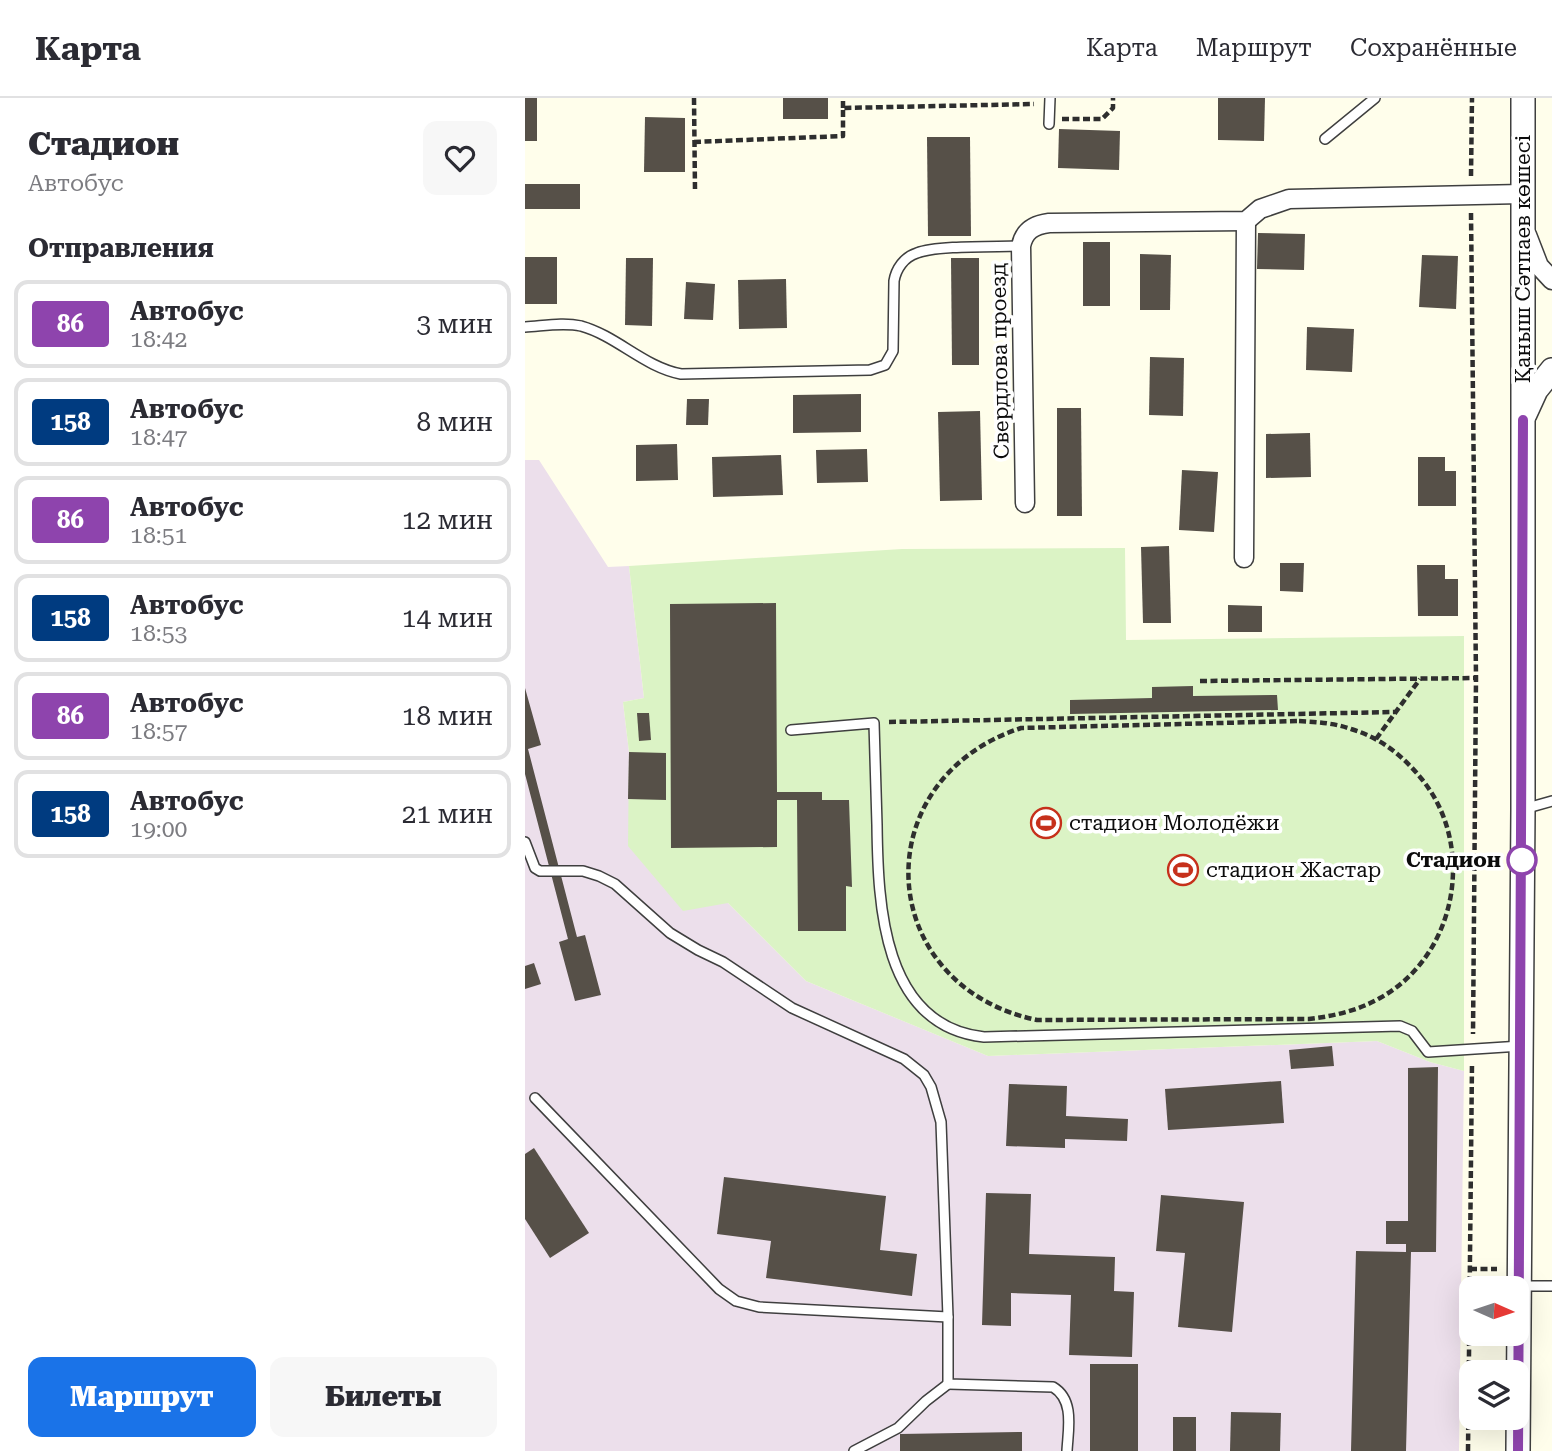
<!DOCTYPE html>
<html lang="ru">
<head>
<meta charset="utf-8">
<style>
	body { margin:0; font-family:"Roboto Serif",serif; background:#f7f7f7; color:#2b2b33; height:100vh; display:flex; flex-direction:column; font-size:26px; white-space:nowrap }
	* { box-sizing:border-box; margin:0 }
	p { font-size:23px; color:#7c7c81 }
	.icon { flex:none; width:38px; height:38px; fill:none; stroke:currentColor; stroke-width:2; stroke-linecap:round; stroke-linejoin:round }
	.map { position:relative; flex:1; overflow:hidden }
	.sheet { display:flex; flex-direction:column; background:#fff; width:525px }
	.sheet>* { flex:none }
	.badge { padding:0 14px; border-radius:5px; font-size:24px; line-height:46px }
	.needle { width:46px; rotate:93deg }
	.fabs { position:absolute; left:934px; top:1178px; display:grid; gap:14px }
	.fabs a { display:grid; place-items:center; width:70px; height:70px; border-radius:14px; background:#fff; box-shadow:0 7px 28px #0002; font-size:35px }
	.map>.badge { position:absolute; translate:-50% -50%; box-shadow:0 0 0 4px #fff }
	h2 { padding:0 28px; font-size:26px; line-height:63px }
	.round { display:grid; place-items:center; flex:none; width:74px; height:74px; border-radius:14px; background:#f7f7f7 }
	.headline { display:flex; align-items:center; justify-content:space-between; height:119px; padding:0 28px }
	h1 { font-size:33px; font-weight:800; line-height:52px }
	.primary-button { display:flex; gap:14px; margin-top:auto; padding:14px 28px }
	.primary-button a { flex:1; height:80px; border-radius:14px; background:#1a73e8; color:#fff; font-size:28px; font-weight:800; line-height:80px; text-align:center }
	.primary-button a+a { background:#f7f7f7; color:#2b2b33 }
	ul { padding:0; list-style:none }
	li { display:flex; align-items:center; gap:21px; height:88px; margin:0 14px 10px; padding:0 14px; border:4px solid #e1e1e2; border-radius:14px }
	li div { flex:1 }
	li b { display:block; font-size:26px }
	li em { font-style:normal }
	li .badge { min-width:77px; font-weight:700; text-align:center }
	header { display:flex; align-items:center; gap:42px; box-sizing:border-box; height:98px; padding:0 35px; background:#fff; border-bottom:2px solid #e1e1e2 }
	header strong { font-size:33px }
	nav { display:flex; gap:38px; margin-inline-start:auto; font-size:24px }
	main { display:flex; flex:1; min-height:0 }
	.map>svg:first-child { display:block }
</style>
</head>
<body>
<header>
<strong>Карта</strong>
<nav><a>Карта</a><a>Маршрут</a><a>Сохранённые</a></nav>
</header>
<main>
<section class="sheet">
<div class="headline"><div><h1>Стадион</h1><p>Автобус</p></div><a class="round"><svg class="icon" aria-label="heart" viewBox="0 0 24 24"><path d="M12 20l-8-8c-3-5 5-10 8-4 3-6 11-1 8 4z"/></svg></a></div>
<h2>Отправления</h2>
<ul>
<li><span class="badge" style="background:#8e44ad;color:#fff">86</span><div><b>Автобус</b><p>18:42</p></div><em>3 мин</em></li>
<li><span class="badge" style="background:#003b80;color:#fff">158</span><div><b>Автобус</b><p>18:47</p></div><em>8 мин</em></li>
<li><span class="badge" style="background:#8e44ad;color:#fff">86</span><div><b>Автобус</b><p>18:51</p></div><em>12 мин</em></li>
<li><span class="badge" style="background:#003b80;color:#fff">158</span><div><b>Автобус</b><p>18:53</p></div><em>14 мин</em></li>
<li><span class="badge" style="background:#8e44ad;color:#fff">86</span><div><b>Автобус</b><p>18:57</p></div><em>18 мин</em></li>
<li><span class="badge" style="background:#003b80;color:#fff">158</span><div><b>Автобус</b><p>19:00</p></div><em>21 мин</em></li>
</ul>
<div class="primary-button"><a>Маршрут</a><a>Билеты</a></div>
</section>
<div class="map">
<svg width="1027" height="1353" viewBox="0 0 1027 1353">
	<rect width="100%" height="100%" fill="#fffeeb"/>
	<polygon fill="#ecdfeb" points="0,362 14,362 83,469 104,468 119,600 98,604 104,654 203,805 281,883 463,958 852,943 905,964 939,973 934,1353 0,1353"/>
	<polygon fill="#dbf3c5" points="600,450 601,542 939,538 939,973 905,964 852,943 463,958 281,883 203,805 158,813 103,748 104,654 98,604 119,600 104,468 377,451"/>
	<g fill="#565048">
		<rect x="0" y="0" width="12" height="43"/>
		<rect x="258" y="0" width="45" height="21"/>
		<polygon points="693,0 740,0 739,43 693,42"/>
		<polygon points="120,19 160,20 160,74 119,74"/>
		<polygon points="534,31 595,33 594,72 533,70"/>
		<polygon points="402,39 445,39 446,138 403,138"/>
		<rect x="0" y="86" width="55" height="25"/>
		<polygon points="733,135 780,136 779,172 732,171"/>
		<rect x="558" y="144" width="27" height="64"/>
		<polygon points="615,156 646,157 645,212 615,212"/>
		<polygon points="897,157 933,158 931,211 894,209"/>
		<rect x="0" y="159" width="32" height="47"/>
		<polygon points="101,160 128,160 127,228 100,227"/>
		<polygon points="426,160 454,160 454,267 427,267"/>
		<polygon points="261,181 262,230 214,231 213,182"/>
		<polygon points="161,184 190,186 188,222 159,221"/>
		<polygon points="782,229 829,231 827,274 781,272"/>
		<polygon points="625,259 659,260 658,318 624,317"/>
		<polygon points="336,296 336,334 268,335 268,297"/>
		<polygon points="162,301 184,301 183,327 161,327"/>
		<polygon points="532,310 556,310 557,418 532,418"/>
		<polygon points="455,313 457,402 415,403 413,314"/>
		<polygon points="785,335 786,379 741,380 741,336"/>
		<polygon points="152,346 153,382 111,383 111,347"/>
		<polygon points="342,351 343,384 292,385 291,352"/>
		<polygon points="256,357 258,397 188,399 187,359"/>
		<polygon points="893,359 920,359 920,373 931,373 931,408 893,408"/>
		<polygon points="657,372 693,374 689,434 654,432"/>
		<polygon points="644,448 646,525 618,525 616,449"/>
		<polygon points="755,465 779,465 778,494 755,493"/>
		<polygon points="892,467 920,467 920,481 933,481 933,518 893,518"/>
		<polygon points="251,505 252,694 297,694 297,702 324,702 327,789 321,788 321,833 273,833 272,702 252,702 252,749 146,750 145,506"/>
		<polygon points="703,507 737,508 737,534 703,534"/>
		<polygon points="668,588 668,598 752,597 753,612 545,616 545,602 627,600 627,589"/>
		<polygon points="0,590 16,647 3,651 52,839 60,837 76,897 50,903 34,844 43,841 0,676"/>
		<polygon points="112,615 124,615 126,642 114,643"/>
		<polygon points="104,654 141,655 141,702 103,701"/>
		<polygon points="9,865 16,886 0,891 0,868"/>
		<polygon points="807,948 809,968 766,971 764,952"/>
		<polygon points="913,969 911,1154 886,1154 881,1353 826,1353 831,1153 881,1154 881,1146 861,1146 861,1123 883,1123 883,970"/>
		<polygon points="756,983 759,1025 643,1032 640,991"/>
		<polygon points="484,986 542,988 541,1018 603,1021 602,1043 540,1041 540,1050 481,1048"/>
		<polygon points="9,1050 64,1135 25,1160 0,1121 0,1056"/>
		<polygon points="199,1079 361,1098 355,1152 392,1156 387,1198 241,1180 246,1143 192,1136"/>
		<polygon points="461,1095 506,1096 504,1156 590,1159 589,1193 609,1194 607,1259 544,1257 546,1197 486,1195 486,1228 457,1227"/>
		<polygon points="636,1097 719,1104 707,1234 653,1229 660,1155 631,1153"/>
		<rect x="565" y="1266" width="48" height="87"/>
		<polygon points="706,1314 756,1315 755,1353 705,1353"/>
		<rect x="648" y="1319" width="23" height="34"/>
		<polygon points="497,1334 497,1353 375,1353 375,1336"/>
	</g>
	<g fill="none" stroke-linecap="round" stroke-linejoin="round">
		<g stroke="#3f3f3f" stroke-width="12">
			<g id="service">
				<polyline points="524,26 525,0"/>
				<polyline points="800,41 850,0"/>
				<path d="M0 229C18 228 38 224 56 228 92 238 119 269 156 276L345 272 360 267 368 253 369 183C371 171 379 159 392 155 412 147 471 149 496 148"/>
				<path d="M266 632 349 625C350 659 351 693 352 727 353 806 357 928 459 939L875 928 887 933 903 954 996 948"/>
				<polyline points="999,711 1027,703"/>
				<path d="M0 744 10 770 15 773H58L74 778 90 786 145 835 173 852 198 864 267 910 379 961 399 977 406 989 416 1024 423 1219V1286L528 1289C550 1302 543 1332 542 1353"/>
				<polyline points="10,1000 194,1191 211,1203 234,1209 423,1219"/>
				<polyline points="995,1188 1027,1188"/>
				<polyline points="329,1353 373,1330 401,1303 423,1286"/>
			</g>
		</g>
		<g stroke="#3f3f3f" stroke-width="21">
			<g id="minor">
				<polyline points="1002,137 1014,168 1027,182"/>
				<path d="M500 405 496 148C499 133 508 127 524 125L721 123 735 111 764 101 997 96"/>
				<polyline points="719,460 721,123"/>
			</g>
		</g>
		<g stroke="#3f3f3f" stroke-width="26">
			<g id="tertiary">
				<polyline points="1000,316 1011,292 1027,272"/>
				<polyline points="993,1353 998,712 998,0"/>
			</g>
		</g>
		<g stroke="#2e2e2e" stroke-width="4.5" stroke-dasharray="7 3.5" stroke-linecap="butt">
			<polyline points="169,0 170,92"/>
			<polyline points="318,10 318,0"/>
			<polyline points="537,21 577,21 588,10 588,0"/>
			<polyline points="169,44 318,38 318,10 509,6"/>
			<polyline points="946,78 947,0"/>
			<polyline points="946,115 951,580 948,936"/>
			<polyline points="675,583 951,580"/>
			<path d="M774 623C792 624 809 625 826 631 854 639 877 657 895 679 952 746 933 857 855 900 832 913 809 918 784 921L512 922C349 888 338 682 496 630Z"/>
			<polyline points="364,624 870,614"/>
			<polyline points="851,641 895,581"/>
			<polyline points="945,1171 972,1171"/>
			<polyline points="943,1353 947,965"/>
		</g>
		<use href="#service" stroke="#fff" stroke-width="9"/>
		<use href="#minor" stroke="#fff" stroke-width="18"/>
		<use href="#tertiary" stroke="#fff" stroke-width="23"/>
	</g>
	<g fill="none" stroke-linecap="round" stroke-linejoin="round">
		<g stroke="#fff" stroke-width="16">
			<polyline id="line" points="993,1353 998,322"/>
		</g>
		<use href="#line" stroke="#8e44ad" stroke-width="10"/>
	</g>
	<defs>
		<g id="stadium-ring" transform="scale(1.575)"><circle r="9.5" fill="#fff" stroke="#c6301b" stroke-width="1.5"/><path d="M0-5a6.5 5 0 1 0 0 10a6.5 5 0 1 0 0-10ZM-3.5-1.8h7v3.6h-7Z" fill="#c6301b"/></g>
	</defs>
	<g fill-rule="evenodd">
		<use href="#stadium-ring" x="521" y="725"/>
		<use href="#stadium-ring" x="658" y="772"/>
	</g>
	<circle fill="#fff" stroke="#8e44ad" stroke-width="3.5" cx="997" cy="762" r="14"/>
	<g text-anchor="middle" stroke-width="7" stroke-linejoin="round" paint-order="stroke">
		<g font-size="21" fill="#0c0c0c" stroke="#fff">
			<text transform="translate(998 161) rotate(-90)" y="7">Қаныш Сәтпаев көшесі</text>
			<text transform="translate(475 263) rotate(-91)" y="7">Свердлова проезд</text>
		</g>
		<g font-size="21" fill="#0c0c0c" stroke="#fff" text-anchor="start">
			<text x="544" y="732">стадион Молодёжи</text>
			<text x="681" y="779">стадион Жастар</text>
		</g>
		<g font-size="21" font-weight="bold" fill="#0c0c0c" stroke="#fff" text-anchor="end">
			<text x="976" y="769">Стадион</text>
		</g>
	</g>
</svg>
<div class="fabs">
<a><svg class="needle" viewBox="-14 -14 28 28"><path d="M0-13l5 13h-10z" fill="#e53935"/><path d="M0 13l5-13h-10z" fill="#7c7c81"/></svg></a>
<a><svg class="icon" aria-label="layers" viewBox="0 0 24 24"><path d="M12 4l9 5-9 5-9-5zM3 14l9 5 9-5"/></svg></a>
</div>
</div>
</main>
</body>
</html>
